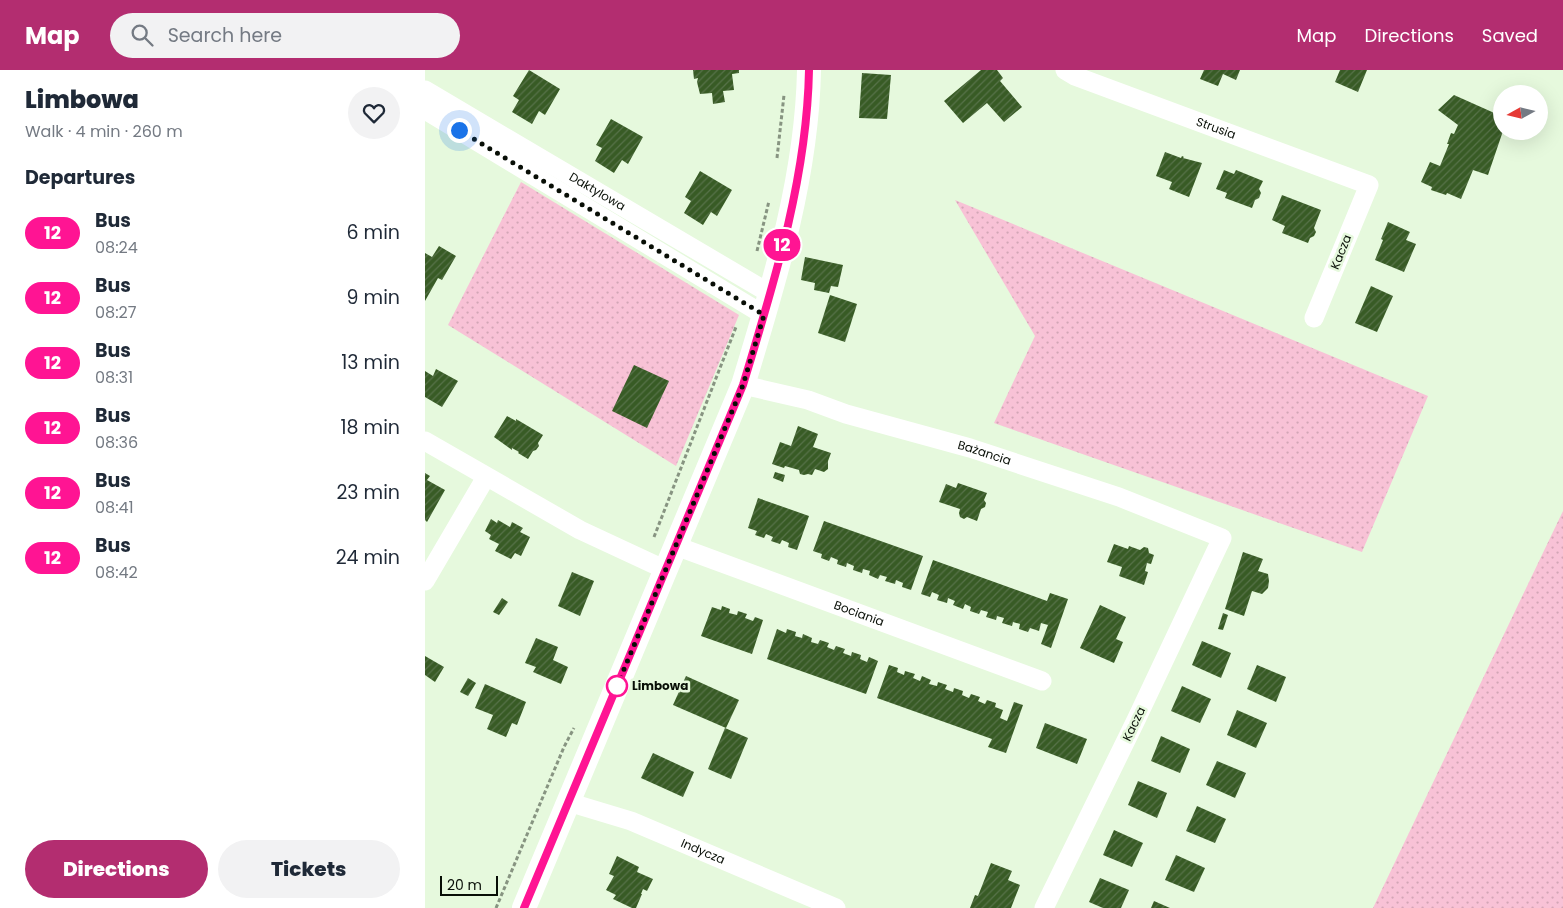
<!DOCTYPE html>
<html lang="en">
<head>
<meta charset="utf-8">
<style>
	body { margin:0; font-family:Poppins,sans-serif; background:#f2f2f3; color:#1f2937; height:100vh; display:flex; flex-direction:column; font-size:19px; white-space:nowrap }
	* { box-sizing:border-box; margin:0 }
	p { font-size:16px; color:#747a83 }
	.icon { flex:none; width:28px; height:28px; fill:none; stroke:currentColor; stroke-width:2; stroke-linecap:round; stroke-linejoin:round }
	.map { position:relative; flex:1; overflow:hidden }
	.panel { display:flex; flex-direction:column; background:#fff; width:425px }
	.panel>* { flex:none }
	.badge { padding:0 10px; border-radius:16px; font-size:18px; line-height:32px }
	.needle { width:32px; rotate:262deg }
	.fabs { position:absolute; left:1068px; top:15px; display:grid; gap:10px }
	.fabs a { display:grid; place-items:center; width:55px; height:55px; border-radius:50%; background:#fff; box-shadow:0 5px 20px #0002; font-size:25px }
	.scale { position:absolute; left:15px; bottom:12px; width:58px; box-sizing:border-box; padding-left:5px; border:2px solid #080e06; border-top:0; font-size:14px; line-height:18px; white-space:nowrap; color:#080e06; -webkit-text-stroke:4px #e6f9dd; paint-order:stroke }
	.you { position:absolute; width:25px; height:25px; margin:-12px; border:4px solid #fff; border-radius:50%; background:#1a73e8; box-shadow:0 0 0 8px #1a73e833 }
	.map>.badge { position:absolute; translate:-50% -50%; box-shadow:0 0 0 2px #fff }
	h2 { padding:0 25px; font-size:19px; line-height:45px }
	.round { display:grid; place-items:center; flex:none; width:52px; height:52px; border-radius:26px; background:#f2f2f3 }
	.overview { display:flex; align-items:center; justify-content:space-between; height:85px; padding:0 25px }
	h1 { font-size:24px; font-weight:800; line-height:38px }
	.action { display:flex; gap:10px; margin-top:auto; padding:10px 25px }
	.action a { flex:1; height:58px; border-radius:30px; background:#b32d70; color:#fff; font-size:20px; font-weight:800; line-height:58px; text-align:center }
	.action a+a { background:#f2f2f3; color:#1f2937 }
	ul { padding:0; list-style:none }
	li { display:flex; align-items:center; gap:15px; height:65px; padding:0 25px }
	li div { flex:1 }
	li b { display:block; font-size:19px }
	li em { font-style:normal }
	li .badge { min-width:55px; font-weight:700; text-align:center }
	header { display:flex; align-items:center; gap:30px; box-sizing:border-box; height:70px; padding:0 25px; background:#b32d70; color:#fff }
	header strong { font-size:24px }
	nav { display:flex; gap:28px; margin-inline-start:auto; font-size:18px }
	.search { width:350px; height:45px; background:#f2f2f3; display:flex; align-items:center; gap:12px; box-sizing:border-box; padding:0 18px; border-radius:28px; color:#747a83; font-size:19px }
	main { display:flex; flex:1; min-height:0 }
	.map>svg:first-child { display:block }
</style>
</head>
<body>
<header>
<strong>Map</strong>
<div class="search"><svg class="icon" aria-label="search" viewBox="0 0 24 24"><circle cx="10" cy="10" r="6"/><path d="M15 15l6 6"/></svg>Search here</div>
<nav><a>Map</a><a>Directions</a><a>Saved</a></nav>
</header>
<main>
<section class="panel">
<div class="overview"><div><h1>Limbowa</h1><p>Walk · 4 min · 260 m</p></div><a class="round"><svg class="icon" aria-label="heart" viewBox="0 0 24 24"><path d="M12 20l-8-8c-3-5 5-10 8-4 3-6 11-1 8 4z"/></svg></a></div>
<h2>Departures</h2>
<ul>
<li><span class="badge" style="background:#ff1493;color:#fff">12</span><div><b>Bus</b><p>08:24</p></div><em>6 min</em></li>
<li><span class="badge" style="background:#ff1493;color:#fff">12</span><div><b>Bus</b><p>08:27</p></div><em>9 min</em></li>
<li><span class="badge" style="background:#ff1493;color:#fff">12</span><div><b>Bus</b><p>08:31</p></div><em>13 min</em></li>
<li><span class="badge" style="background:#ff1493;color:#fff">12</span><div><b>Bus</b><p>08:36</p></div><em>18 min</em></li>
<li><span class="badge" style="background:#ff1493;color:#fff">12</span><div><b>Bus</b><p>08:41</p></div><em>23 min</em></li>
<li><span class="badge" style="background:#ff1493;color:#fff">12</span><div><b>Bus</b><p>08:42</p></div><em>24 min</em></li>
</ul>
<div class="action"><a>Directions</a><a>Tickets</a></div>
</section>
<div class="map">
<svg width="1138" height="838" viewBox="0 0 1138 838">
	<defs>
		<pattern id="grass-dots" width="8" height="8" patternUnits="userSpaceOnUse" patternTransform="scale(1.25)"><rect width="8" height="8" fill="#f8c2d6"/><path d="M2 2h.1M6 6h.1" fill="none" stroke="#d3a6b6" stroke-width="1.8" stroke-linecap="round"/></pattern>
		<pattern id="building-hatch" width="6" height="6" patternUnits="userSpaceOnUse" patternTransform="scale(1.25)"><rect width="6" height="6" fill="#385b25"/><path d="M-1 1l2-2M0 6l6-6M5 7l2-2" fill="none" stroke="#577249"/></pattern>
	</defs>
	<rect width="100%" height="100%" fill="#e6f9dd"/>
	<g fill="url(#grass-dots)">
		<polygon points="96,112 314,245 251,396 23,255"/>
		<polygon points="530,130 1003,326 937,482 569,353 610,266"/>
		<polygon points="1138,441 1138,838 948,838"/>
	</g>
	<g fill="url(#building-hatch)">
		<polygon points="104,0 135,19 120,45 114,41 107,54 87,42 94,30 88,26"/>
		<polygon points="268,0 314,0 314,3 307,4 309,20 298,21 300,32 288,34 287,23 275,24 272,12 273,8 269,9"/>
		<polygon points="556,0 572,0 578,8 575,11 597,37 579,52 562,33 538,53 519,31"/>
		<polygon points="779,0 815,0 811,10 798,4 793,16 775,9"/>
		<polygon points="915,0 942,0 933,22 910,12"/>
		<polygon points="437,3 466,5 462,49 434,48"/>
		<polygon points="1029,25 1076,46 1076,61 1078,61 1063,105 1048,100 1036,129 1022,123 1021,125 1006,120 1007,117 996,112 1005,92 1015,96 1024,74 1022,74 1026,63 1029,64 1033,55 1013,40"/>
		<polygon points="186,49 218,67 203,94 197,90 189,103 170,91 177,78 171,75"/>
		<polygon points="740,82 756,88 757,86 759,87 758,88 777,93 764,127 744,119 747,112 731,106"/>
		<polygon points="799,100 809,104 811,100 838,111 834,119 836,123 834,128 830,130 827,138 800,128 802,123 791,119"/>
		<polygon points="275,101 307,120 292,146 286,142 278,155 259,143 266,131 260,127"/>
		<polygon points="857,125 896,140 889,158 891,162 889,166 885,168 883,173 857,163 860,156 847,150"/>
		<polygon points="963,152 985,162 981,170 991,174 979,202 950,190 958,170 956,169"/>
		<polygon points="14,176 31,186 17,210 13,208 0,231 0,183 7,187"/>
		<polygon points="380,187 418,195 413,217 406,216 404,223 389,220 390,213 376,210"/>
		<polygon points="946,216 968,226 952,262 930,253"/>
		<polygon points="405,225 432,234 420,272 393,263"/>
		<polygon points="209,295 244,311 222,358 187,341"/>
		<polygon points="11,299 33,311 17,337 0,327 0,301 8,306"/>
		<polygon points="82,346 91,351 91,349 118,365 113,373 114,376 111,380 108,381 103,389 93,383 94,382 87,378 87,380 69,367"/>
		<polygon points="373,356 393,364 388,377 406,383 403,391 403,399 399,402 390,399 387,405 383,404 379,405 375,404 374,400 360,396 359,398 347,394 355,372 366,376"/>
		<polygon points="350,402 360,405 358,412 348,408"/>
		<polygon points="0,403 5,406 2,410 20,420 2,452 0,450"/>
		<polygon points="533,413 562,423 559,430 561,433 560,437 556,439 552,451 542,447 539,449 535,447 534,443 535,439 514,432 521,414 531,418"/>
		<polygon points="333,428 384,446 372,480 363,477 364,473 357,470 355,474 346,471 348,467 341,464 339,468 330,465 332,461 323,458"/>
		<polygon points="66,449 72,453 73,450 85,457 87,452 98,458 95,462 105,467 96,486 90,483 86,489 70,481 74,474 64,469 66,465 60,461"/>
		<polygon points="399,451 498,486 486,520 477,517 478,513 471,510 470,514 460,511 462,507 455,505 453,509 444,505 445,501 438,499 437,503 428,500 429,496 422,493 421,497 412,494 413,490 406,487 404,491 396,488 397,484 388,481"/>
		<polygon points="689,474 703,479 704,476 715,480 719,477 723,478 724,483 729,485 726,494 722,493 720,501 723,502 719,515 694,506 697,497 682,492"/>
		<polygon points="818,482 838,489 833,501 843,504 844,511 843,518 837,524 827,521 819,546 800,539"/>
		<polygon points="508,490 622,531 625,523 643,529 626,578 616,574 623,555 616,553 614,561 605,558 603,562 594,559 595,554 588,552 587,556 577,553 579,548 572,546 571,550 561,547 563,542 556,540 554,544 545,541 546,537 540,534 538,539 528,535 530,531 523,528 522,533 512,530 514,525 507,522 505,527 496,524"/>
		<polygon points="147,502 169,511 155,546 133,536"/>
		<polygon points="77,528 83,532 74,545 68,542"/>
		<polygon points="675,535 701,547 691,569 698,572 689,593 655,578"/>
		<polygon points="297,536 305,539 304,543 312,545 313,541 322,544 320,548 328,551 330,547 338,550 327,584 276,566 287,537 296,540"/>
		<polygon points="798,543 803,545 798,560 793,559"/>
		<polygon points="352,559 361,563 362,559 371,562 370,566 377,568 378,564 387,568 386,572 393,574 395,570 404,573 402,577 409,580 411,576 420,579 418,583 426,586 427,582 436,585 435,589 442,592 444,587 453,591 441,624 342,589"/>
		<polygon points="111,568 133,577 128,590 143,597 136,614 108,602 111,597 100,593"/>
		<polygon points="777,571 806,583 796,608 767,595"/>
		<polygon points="0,586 19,597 10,612 0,605"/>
		<polygon points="464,595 473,598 472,602 479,605 480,601 490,604 488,608 495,611 497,606 506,610 504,614 512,616 513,612 522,615 520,619 528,622 529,618 538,621 537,625 544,628 546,624 555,627 553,631 560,634 562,630 571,633 570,637 578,640 575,648 582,651 589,632 598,635 581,683 563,677 567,669 452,628"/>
		<polygon points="832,595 861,607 851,632 822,619"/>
		<polygon points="261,606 314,630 301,658 248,635"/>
		<polygon points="43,608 51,613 43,626 35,622"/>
		<polygon points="60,614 101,632 92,655 87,653 81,667 62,659 68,645 50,638"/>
		<polygon points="757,616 786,629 775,653 746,641"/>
		<polygon points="812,640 842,653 831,678 802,665"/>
		<polygon points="620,653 662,669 652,694 611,678"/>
		<polygon points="300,658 323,668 306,709 283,699"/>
		<polygon points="736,666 765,679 755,703 726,691"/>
		<polygon points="228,683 269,702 258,727 216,708"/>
		<polygon points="792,691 821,703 810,728 781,715"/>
		<polygon points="713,711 742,723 732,748 703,735"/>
		<polygon points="772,736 801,749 790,773 761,761"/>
		<polygon points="689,760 718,773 707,797 678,785"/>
		<polygon points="751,785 780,798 769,822 740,810"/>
		<polygon points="192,786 214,797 212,802 228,809 222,821 218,819 216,824 217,824 211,838 207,838 188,829 191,825 181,820 189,806 184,804"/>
		<polygon points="566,793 587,801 583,810 595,815 586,838 545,838 550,825 553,826"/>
		<polygon points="675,808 704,820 696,838 678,838 664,832"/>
		<polygon points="729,831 745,838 726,838"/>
	</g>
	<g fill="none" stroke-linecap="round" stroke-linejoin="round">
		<g stroke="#879481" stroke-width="3" stroke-dasharray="4 2.5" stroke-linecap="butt">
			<polyline points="352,88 359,25"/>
			<polyline points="332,181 344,131"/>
			<polyline points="229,467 311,257"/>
			<polyline points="71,838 139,677 149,658"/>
		</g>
		<g stroke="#fff" stroke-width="19">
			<path id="s1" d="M640 0 650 6 944 115 889 248"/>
			<path id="s2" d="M0 20 344 223"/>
			<polyline points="0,40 339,245"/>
			<path id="s3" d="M318 315 383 330 421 344 545 378 694 427 797 468 711 650 619 838"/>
			<polyline points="0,371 155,460 241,500"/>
			<path id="s4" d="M251 476 617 611"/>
			<polyline points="0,511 61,407"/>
			<path id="s5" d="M143 732 206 751 411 838"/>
		</g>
		<path stroke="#fff" stroke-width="24" d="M99 838 318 315C349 213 382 108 384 0"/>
	</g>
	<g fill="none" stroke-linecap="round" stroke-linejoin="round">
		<g stroke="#fff" stroke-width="11">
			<path id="line" d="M99 838 318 315C349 213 382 108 384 0"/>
		</g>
		<use href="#line" stroke="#ff1493" stroke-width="8"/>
		<polyline stroke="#080e06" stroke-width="5" stroke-dasharray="0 9" points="34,60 339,245 318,315 192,616"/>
	</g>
	<circle fill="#fff" stroke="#ff1493" stroke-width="2.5" cx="192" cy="616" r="10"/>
	<g text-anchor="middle" stroke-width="5" stroke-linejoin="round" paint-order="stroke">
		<g font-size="12" fill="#080e06" stroke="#e6f9dd">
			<text dy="4" stroke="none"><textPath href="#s1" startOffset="162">Strusia</textPath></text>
			<text dy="4" stroke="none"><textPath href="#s2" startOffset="200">Daktylowa</textPath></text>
			<text transform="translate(916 182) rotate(-68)" y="4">Kacza</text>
			<text dy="4" stroke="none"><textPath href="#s3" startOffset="251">Bażancia</textPath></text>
			<text dy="4" stroke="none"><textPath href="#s4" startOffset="195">Bociania</textPath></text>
			<text transform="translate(709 654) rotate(-64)" y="4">Kacza</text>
			<text dy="4" stroke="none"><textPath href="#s5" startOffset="144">Indycza</textPath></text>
		</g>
		<g font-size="12" font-weight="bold" fill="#080e06" stroke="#e6f9dd" text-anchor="start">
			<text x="207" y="620">Limbowa</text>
		</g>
	</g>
</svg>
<div class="fabs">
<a><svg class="needle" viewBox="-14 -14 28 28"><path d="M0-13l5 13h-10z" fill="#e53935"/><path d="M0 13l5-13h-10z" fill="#747a83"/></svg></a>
</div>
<div class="scale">20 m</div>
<div class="you" style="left:34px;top:60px"></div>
<b class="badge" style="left:357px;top:175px;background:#ff1493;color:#fff">12</b>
</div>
</main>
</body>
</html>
